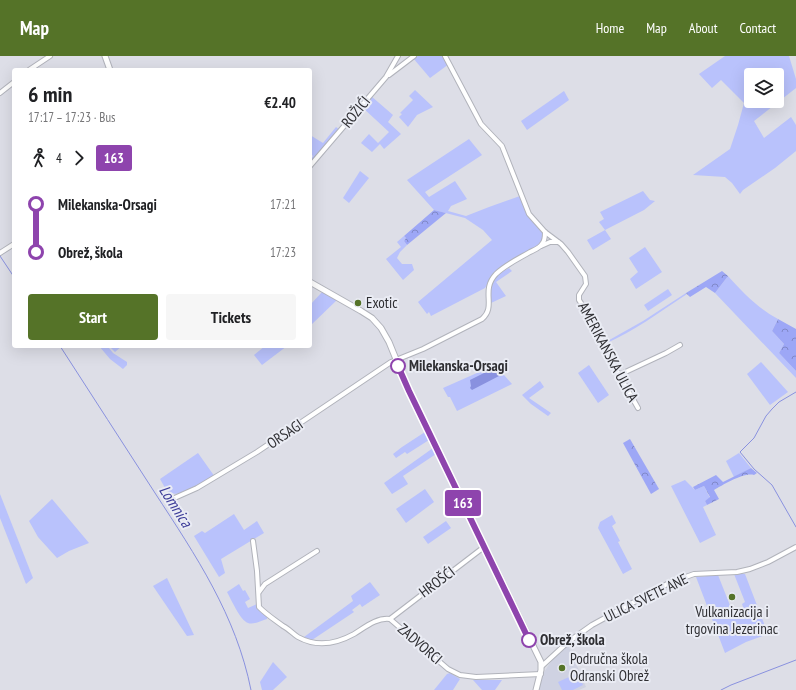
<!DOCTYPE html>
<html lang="en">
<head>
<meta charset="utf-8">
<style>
	body { margin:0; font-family:"PT Sans Narrow",sans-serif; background:#f6f6f6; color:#202124; height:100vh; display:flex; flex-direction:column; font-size:15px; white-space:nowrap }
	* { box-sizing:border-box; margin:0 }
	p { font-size:13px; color:#757577 }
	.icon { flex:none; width:22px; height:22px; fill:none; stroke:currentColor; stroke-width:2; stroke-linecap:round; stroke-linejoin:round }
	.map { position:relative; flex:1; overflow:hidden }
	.panel { position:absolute; left:12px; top:12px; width:300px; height:280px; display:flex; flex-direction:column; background:#fff; border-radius:4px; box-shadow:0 4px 16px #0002 }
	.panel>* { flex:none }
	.badge { padding:0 8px; border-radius:3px; font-size:14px; line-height:26px }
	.controls { position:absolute; left:744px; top:12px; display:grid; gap:8px }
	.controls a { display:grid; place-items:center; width:40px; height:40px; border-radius:4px; background:#fff; box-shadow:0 4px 16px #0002; font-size:20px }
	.map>.badge { position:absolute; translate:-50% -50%; box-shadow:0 0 0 2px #fff }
	.legs { display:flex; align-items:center; gap:6px; height:44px; padding:0 16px; font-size:13px }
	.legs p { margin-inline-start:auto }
	.overview { display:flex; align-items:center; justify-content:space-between; height:68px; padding:0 16px }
	h1 { font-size:22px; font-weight:600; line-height:30px }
	.cta { display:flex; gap:8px; margin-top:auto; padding:8px 16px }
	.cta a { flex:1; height:46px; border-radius:4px; background:#557328; color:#fff; font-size:16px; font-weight:600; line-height:46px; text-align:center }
	.cta a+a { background:#f6f6f6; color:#202124 }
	ul { padding:0 16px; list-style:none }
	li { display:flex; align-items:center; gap:14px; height:48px; font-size:15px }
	li i { display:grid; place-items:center; width:6px; height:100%; margin:0 5px; background:currentColor }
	li i::after { content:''; width:10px; height:10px; margin:-5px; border:3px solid; border-radius:50%; background:#fff }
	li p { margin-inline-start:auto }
	li:first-child i { background:linear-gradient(#0000 50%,currentColor 0) }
	li:last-child i { background:linear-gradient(currentColor 50%,#0000 0) }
	header { display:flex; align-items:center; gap:24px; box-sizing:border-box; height:56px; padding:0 20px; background:#557328; color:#fff }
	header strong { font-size:19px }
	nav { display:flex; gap:22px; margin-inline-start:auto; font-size:14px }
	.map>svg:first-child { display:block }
</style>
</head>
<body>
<header>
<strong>Map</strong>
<nav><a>Home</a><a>Map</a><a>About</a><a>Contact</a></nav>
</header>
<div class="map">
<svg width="796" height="634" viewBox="0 0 796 634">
	<defs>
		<pattern id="forest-crowns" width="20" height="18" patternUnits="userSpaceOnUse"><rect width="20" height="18" fill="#9da7f6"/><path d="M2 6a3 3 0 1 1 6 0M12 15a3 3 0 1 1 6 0" fill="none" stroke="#8088c8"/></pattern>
	</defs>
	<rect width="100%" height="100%" fill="#dddee7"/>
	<polygon fill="#cfd2e2" points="568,589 586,631 579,634 539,634 543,618 548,610 553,603"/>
	<g fill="#b9c2fc" fill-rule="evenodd">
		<polygon points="418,0 443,0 449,8 430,22 413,2"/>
		<path d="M725 0H789L796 23V32L754 65 764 82 791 61 796 69V95L775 112 743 134 740 138 732 127 725 121 693 119 730 93 738 69 744 47 721 24 712 32 699 18ZM751 19H777V45H751Z"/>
		<polygon points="415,34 433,51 417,59 408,71 399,61 402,58 400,57 413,44 409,40"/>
		<polygon points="564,35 569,44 527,74 521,65"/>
		<polygon points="371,40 393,59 388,66 401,78 384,93 380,88 372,96 361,87 369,78 378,87 389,76 362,51"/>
		<polygon points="336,71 340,74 310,108 310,104 313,100 310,97 310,79 323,87"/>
		<path d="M469 83 482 99 425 136 429 141 455 125 467 143 451 150 448 155 466 160 489 151 520 140 526 156 543 176C543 182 542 185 538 189L507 207 494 218 485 232 431 260 429 256 427 258 418 246 492 184 483 174 465 162 434 154 407 124Z"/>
		<polygon points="360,115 369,122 349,147 343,142"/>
		<polygon points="643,135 650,144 655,145 644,154 605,174 611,183 593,194 587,184 605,174 599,166 604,163 600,156"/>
		<polygon points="404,180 406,182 404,185 407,189 400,196 397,202 402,208 412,208 414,214 403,224 386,203 401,191 397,186"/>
		<polygon points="645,191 662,216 636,233 630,223 638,216 629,202"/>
		<path d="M509 212 512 215 496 226 506 240 491 247C490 228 491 221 509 212Z"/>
		<path d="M728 220C743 237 758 252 778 263L772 275 784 288 779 297 796 315V322L715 237Z"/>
		<polygon points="668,233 672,239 648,255 644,249"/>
		<polygon points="323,235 338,243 310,270 310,249"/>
		<path d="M686 237 687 238C660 256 634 275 605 288L604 287 643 265Z"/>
		<polygon points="99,290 122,290 115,296 110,291 109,292 113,297 127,306 127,309 123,313 110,303"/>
		<polygon points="265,290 287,290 262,309 254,299"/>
		<polygon points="761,306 788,336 770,349 747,318"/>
		<polygon points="495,309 512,328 457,355 450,341 448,341 443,332"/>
		<polygon points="589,309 609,339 598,347 578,317"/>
		<polygon points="540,325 544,331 529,342 551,357 548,360 531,348 522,339"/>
		<polygon points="425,376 429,384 407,398 405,396 396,402 393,398 402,391"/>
		<polygon points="433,392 436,398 403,420 408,428 392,438 384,427"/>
		<path d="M198 397 215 421C204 427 181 443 169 436 165 433 163 428 160 423Z"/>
		<polygon points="739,397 751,412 734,421 726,405"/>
		<polygon points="685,424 695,434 704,430 710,442 705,445 707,449 703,451 716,479 700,487 671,430"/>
		<polygon points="425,433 434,446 406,467 396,453"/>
		<polygon points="0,438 33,522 26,528 0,462"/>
		<polygon points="52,443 89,487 69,495 57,502 38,481 29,465"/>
		<polygon points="234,458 244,474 257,465 264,477 221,503 225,517 219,521 194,480 202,475 205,477"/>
		<polygon points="612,459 616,467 612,470 620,485 618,486 632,513 623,518 598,472 600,466"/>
		<polygon points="446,465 451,472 428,488 423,481"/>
		<polygon points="734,518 745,518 768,578 746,586 725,597 696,521 718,519 735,562 745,557 742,548 745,546"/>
		<polygon points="167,522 194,579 187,580 153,530"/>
		<polygon points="370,526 380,539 362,551 360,548 352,554 354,556 312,584 304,581 353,545 351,540"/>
		<path d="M239 528 243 535 245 534 250 543 245 546 248 552 257 548 267 561V563C261 565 253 569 248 567 240 564 231 543 227 536Z"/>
		<polygon points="273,606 287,621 273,634 262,634 260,626"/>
		<polygon points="450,617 460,623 453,634 434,634 447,618"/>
		<polygon points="578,617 583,629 573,634 562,634 558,626"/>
		<polygon points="473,624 502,624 495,634 482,634"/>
	</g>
	<g fill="url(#forest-crowns)">
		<polygon points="434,154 446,157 407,189 404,185 406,182 404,180"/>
		<polygon points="722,215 728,220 715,237 706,231 690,241 686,237"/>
		<polygon points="778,263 796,273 796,315 779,297 784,288 772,275"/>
		<polygon points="630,383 659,433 651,438 623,387"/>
		<path d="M751 412 757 417 754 419C744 416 723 429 714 434L719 443 707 449 705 445 710 441 704 430 695 434 693 431 716 419 723 426Z"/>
	</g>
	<polygon fill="#8991df" points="494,312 499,320 472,334 470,332 471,330 470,324"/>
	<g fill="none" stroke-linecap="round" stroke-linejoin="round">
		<g stroke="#8991df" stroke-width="1">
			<polyline points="0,200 14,221"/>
			<path d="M60 290C92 339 123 388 155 437 196 500 236 559 251 634"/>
			<polyline points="796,336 779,346 772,353 766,360 754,382 740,396 754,413 772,429 796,471"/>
			<polyline points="721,634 731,629 796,604"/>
		</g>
		<g stroke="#b1b3bb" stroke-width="6">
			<g id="minor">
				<polyline points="445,0 481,68 502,90 529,158 545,176 561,188 568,196 585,220 586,228 579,239 579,244 592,264 611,304 638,352"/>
				<polyline points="29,14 50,0"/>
				<polyline points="389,19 414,0"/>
				<polyline points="0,37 14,26"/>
				<polyline points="310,110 386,21 398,0"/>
				<polyline points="541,190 550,186 558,186"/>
				<polyline points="0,197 14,188"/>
				<polyline points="619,319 666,297 680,289"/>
				<path d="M170 444 197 432 257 396 391 306 423 293 482 263C497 250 480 235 496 218 505 209 518 203 530 196 534 194 540 192 542 188 545 185 545 180 545 176"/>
				<path d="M253 485 257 515 259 551C267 559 275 564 283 570 289 573 293 578 298 581 316 591 336 588 354 578 364 572 377 561 390 563L448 613 460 619 476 621 541 618"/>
				<polyline points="259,536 265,528 317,495"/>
				<polyline points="390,563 484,491"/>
				<polyline points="542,610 568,586 592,569 669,527 694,518 737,516 750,513 768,506 796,491"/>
			</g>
		</g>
		<g stroke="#b1b3bb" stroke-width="7">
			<g id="major">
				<polyline points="105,0 110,14"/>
				<polyline points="310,226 361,255 372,262 381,272 389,286 409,335 541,606 541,614 536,634"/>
			</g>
		</g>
		<use href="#minor" stroke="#fff" stroke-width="4"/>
		<use href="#major" stroke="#fff" stroke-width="5"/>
	</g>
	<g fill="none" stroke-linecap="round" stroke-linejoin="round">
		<g stroke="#fff" stroke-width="9">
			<polyline id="line-1" points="398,310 409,335 529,584"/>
		</g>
		<use href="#line-1" stroke="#8e44ad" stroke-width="6"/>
	</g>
	<g fill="#557328" stroke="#eaecf4" stroke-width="1.5">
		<circle cx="358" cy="247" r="4"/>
		<circle cx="732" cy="541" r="4"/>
		<circle cx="562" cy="612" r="4"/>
	</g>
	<g fill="#fff" stroke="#8e44ad" stroke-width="2">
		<circle cx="398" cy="310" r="7"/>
		<circle cx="529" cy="584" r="7"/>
	</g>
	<g text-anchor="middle" stroke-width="4" stroke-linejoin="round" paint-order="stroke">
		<g font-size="15" fill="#2f2f33" stroke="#eaecf4">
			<text transform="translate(356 56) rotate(-51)" y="5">ROŽIĆI</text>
			<text transform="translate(608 296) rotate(62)" y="5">AMERIKANSKA ULICA</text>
			<text transform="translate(285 378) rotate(-34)" y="5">ORSAGI</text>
			<text transform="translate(437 526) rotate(-37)" y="5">HROŠĆI</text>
			<text transform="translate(646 542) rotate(-26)" y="5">ULICA SVETE ANE</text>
			<text transform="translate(420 588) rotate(41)" y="5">ZADVORCI</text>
		</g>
		<g font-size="15" fill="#2f2f33" stroke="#eaecf4" text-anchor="start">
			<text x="366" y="252">Exotic</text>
			<text x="732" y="561" text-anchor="middle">Vulkanizacija i<tspan x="732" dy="17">trgovina Jezerinac</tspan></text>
			<text x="570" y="608">Područna škola<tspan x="570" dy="17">Odranski Obrež</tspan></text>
		</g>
		<g font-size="15" font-weight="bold" fill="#2f2f33" stroke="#eaecf4" text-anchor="start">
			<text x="409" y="315">Milekanska-Orsagi</text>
			<text x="540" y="589">Obrež, škola</text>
		</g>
		<g font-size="16" font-style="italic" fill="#3f3f9a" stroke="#eaecf4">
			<text transform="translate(176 450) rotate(57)" y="6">Lomnica</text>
		</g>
	</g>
</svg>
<div class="controls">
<a><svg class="icon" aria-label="layers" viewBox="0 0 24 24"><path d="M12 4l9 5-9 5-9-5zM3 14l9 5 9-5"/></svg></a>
</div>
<b class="badge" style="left:463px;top:447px;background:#8e44ad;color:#fff">163</b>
<section class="panel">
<div class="overview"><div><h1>6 min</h1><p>17:17 – 17:23 · Bus</p></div><b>€2.40</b></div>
<div class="legs"><svg class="icon" aria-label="walk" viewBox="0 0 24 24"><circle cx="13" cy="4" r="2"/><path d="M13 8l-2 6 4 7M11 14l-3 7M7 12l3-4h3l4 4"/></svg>4<svg class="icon" aria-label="forward" viewBox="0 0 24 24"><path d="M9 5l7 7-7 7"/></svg><b class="badge" style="background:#8e44ad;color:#fff">163</b></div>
<ul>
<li><i style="color:#8e44ad"></i><b>Milekanska-Orsagi</b><p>17:21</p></li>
<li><i style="color:#8e44ad"></i><b>Obrež, škola</b><p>17:23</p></li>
</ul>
<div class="cta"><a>Start</a><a>Tickets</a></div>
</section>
</div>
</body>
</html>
